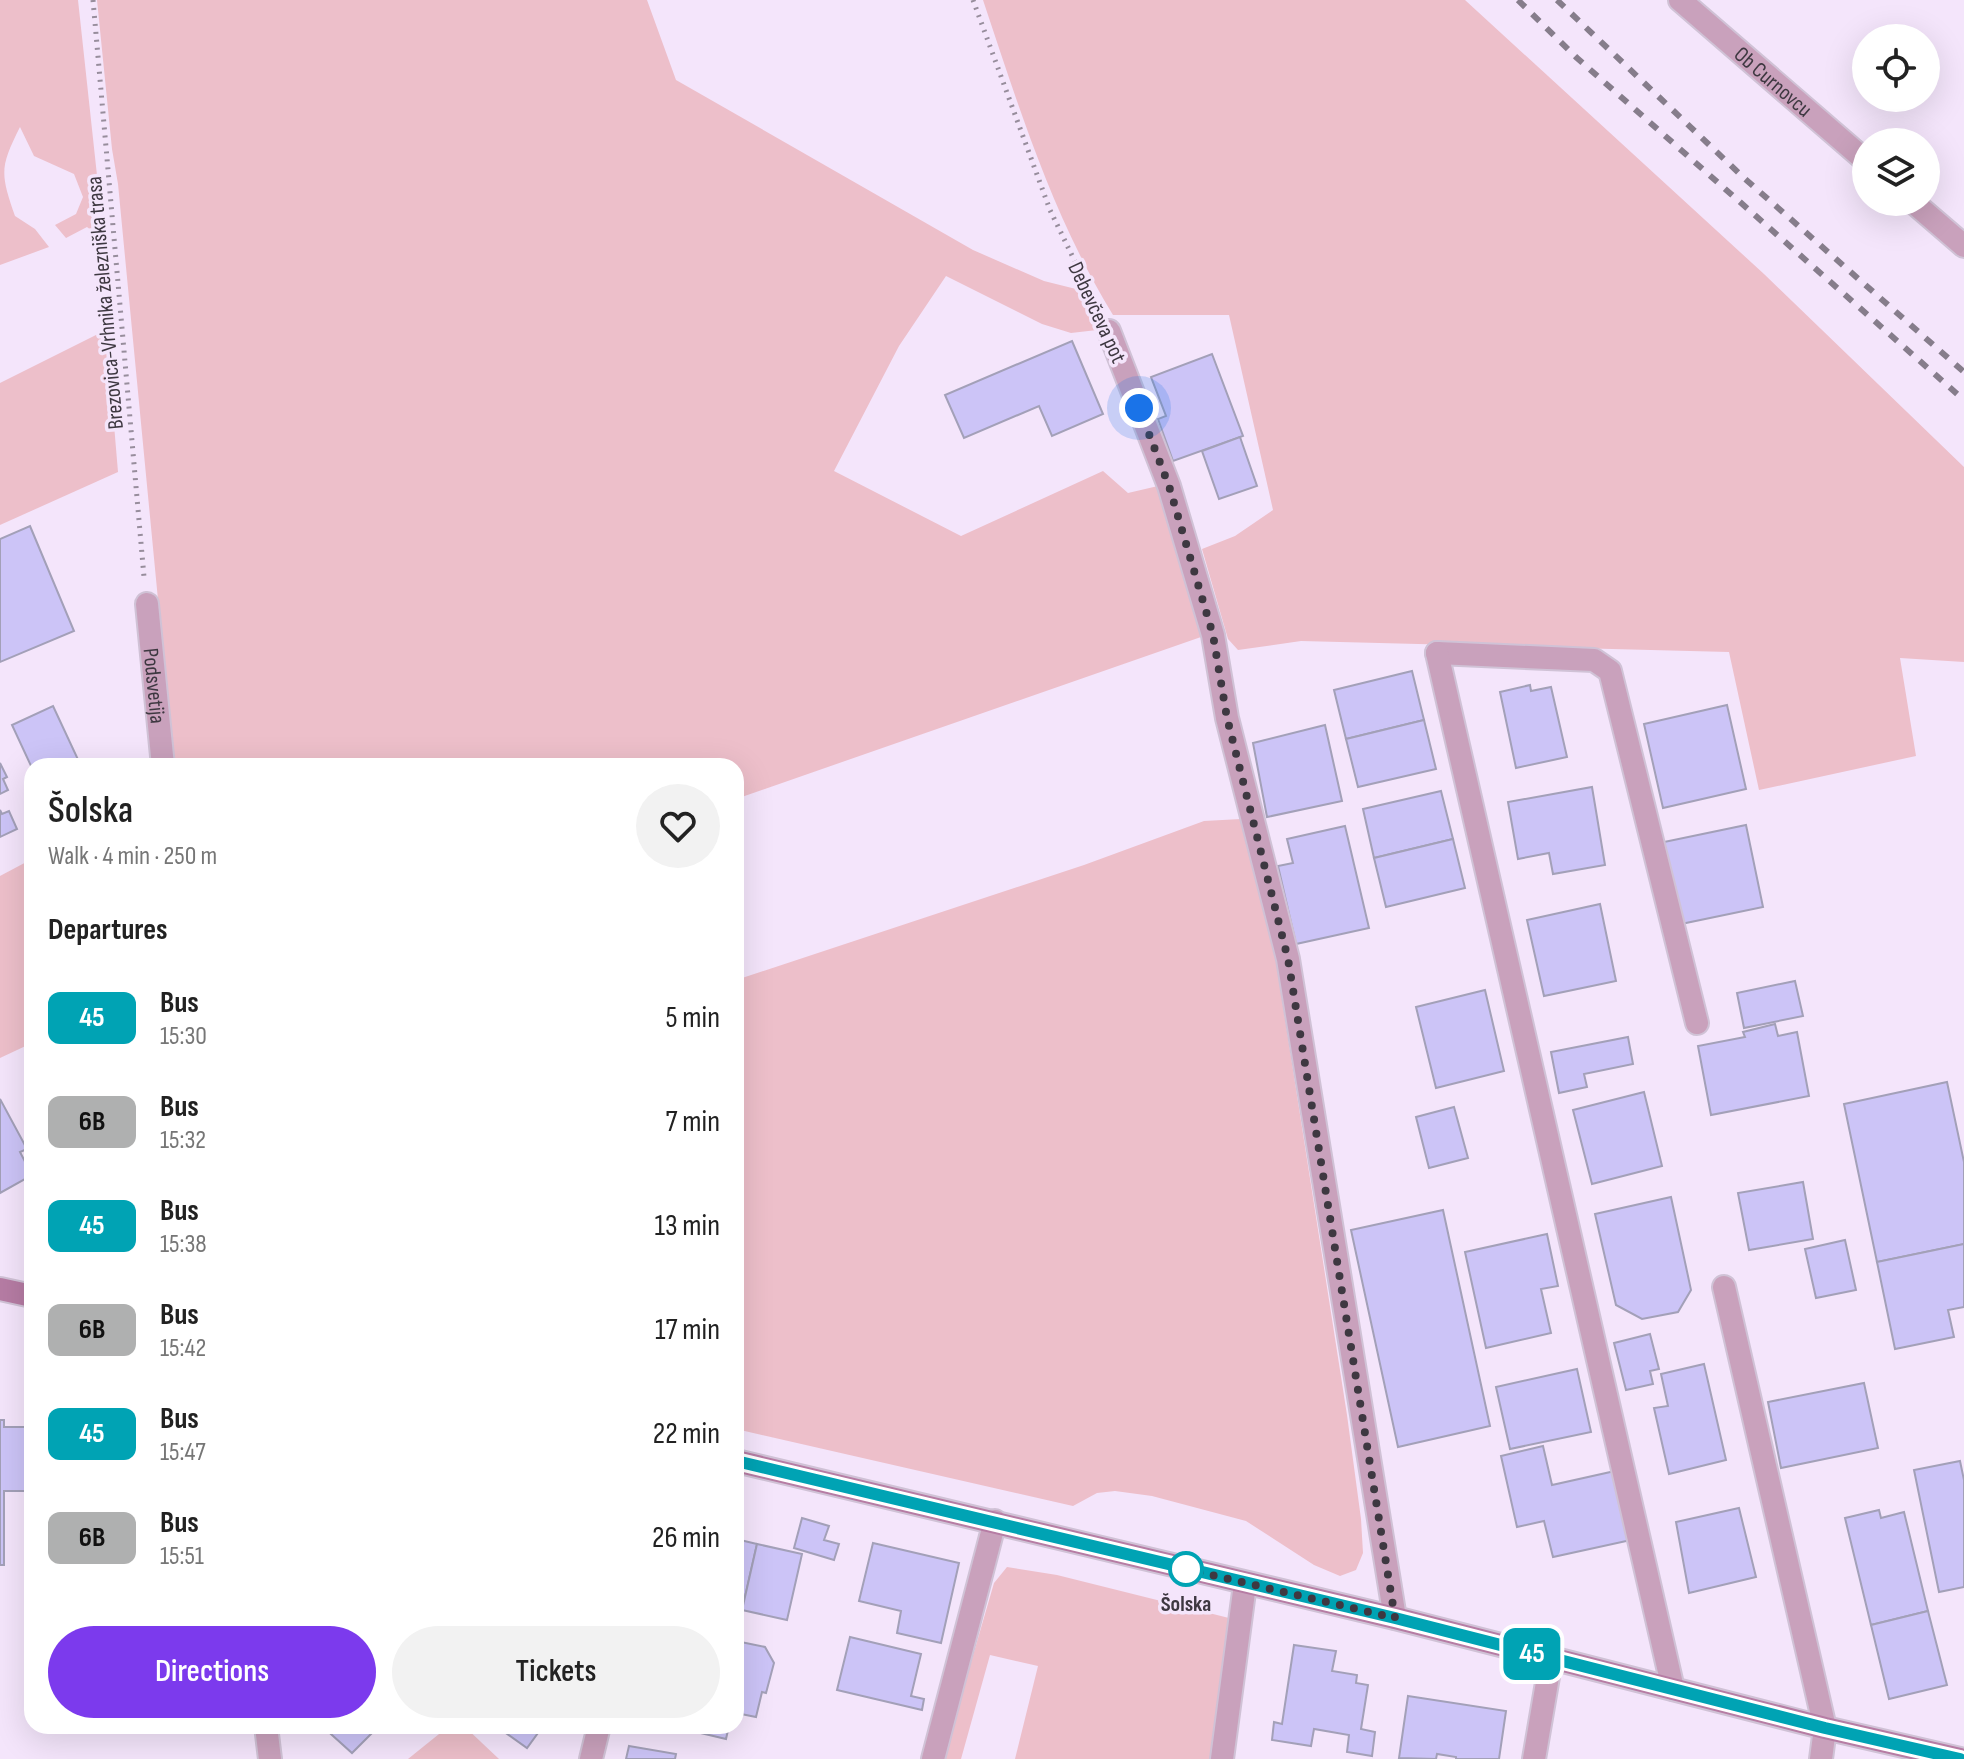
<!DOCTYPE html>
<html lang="en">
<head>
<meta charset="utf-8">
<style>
	body { margin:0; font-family:"Sofia Sans Condensed",sans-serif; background:#f2f2f2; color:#222; height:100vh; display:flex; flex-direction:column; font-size:30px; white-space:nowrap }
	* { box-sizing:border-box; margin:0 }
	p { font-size:26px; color:#767676 }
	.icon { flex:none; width:44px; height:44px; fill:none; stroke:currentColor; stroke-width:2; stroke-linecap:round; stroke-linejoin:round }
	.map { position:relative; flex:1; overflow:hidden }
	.drawer { position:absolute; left:24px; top:758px; width:720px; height:976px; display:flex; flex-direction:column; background:#fff; border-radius:24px; box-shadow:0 8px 32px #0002 }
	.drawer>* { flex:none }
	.badge { padding:0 16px; border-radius:12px; font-size:28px; line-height:52px }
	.tools { position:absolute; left:1852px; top:24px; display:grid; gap:16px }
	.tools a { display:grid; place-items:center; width:88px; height:88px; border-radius:50%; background:#fff; box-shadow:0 8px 32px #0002; font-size:40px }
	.you { position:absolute; width:40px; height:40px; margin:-20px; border:6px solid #fff; border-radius:50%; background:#1a73e8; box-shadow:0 0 0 12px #1a73e833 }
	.map>.badge { position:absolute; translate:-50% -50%; box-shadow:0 0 0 4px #fff }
	h2 { padding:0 24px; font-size:30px; line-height:72px }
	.round { display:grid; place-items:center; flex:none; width:84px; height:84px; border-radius:42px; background:#f2f2f2 }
	.summary { display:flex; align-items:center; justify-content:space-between; height:136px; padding:0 24px }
	h1 { font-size:38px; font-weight:600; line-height:60px }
	.primary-button { display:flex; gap:16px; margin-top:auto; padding:16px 24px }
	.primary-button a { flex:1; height:92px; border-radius:48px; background:#7c3aed; color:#fff; font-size:32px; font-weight:600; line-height:92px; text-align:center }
	.primary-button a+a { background:#f2f2f2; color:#222 }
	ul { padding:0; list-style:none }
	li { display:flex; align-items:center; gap:24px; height:104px; padding:0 24px }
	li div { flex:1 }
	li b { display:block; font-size:30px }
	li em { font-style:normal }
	li .badge { min-width:88px; font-weight:700; text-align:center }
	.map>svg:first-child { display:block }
</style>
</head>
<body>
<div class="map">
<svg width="1964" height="1759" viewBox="0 0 1964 1759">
	<rect width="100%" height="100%" fill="#f4e5fb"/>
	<g fill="#edbfca">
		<path d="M0 0H78L104 240 87 227 66 238 55 225 76 214 83 197 74 174 34 156 20 127C0 167 0 173 15 216L35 229 49 247 0 265Z"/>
		<polygon points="97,0 647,0 676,80 973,250 1044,281 1080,290 1097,330 1071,333 1042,324 946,276 899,346 834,471 961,536 1103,471 1128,493 1158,486 1201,637 736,799 736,766 174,766 118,184 112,149"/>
		<path d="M983 0H1465L1764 274 1964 467V662L1900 658 1916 756 1759 790 1729 652 1301 641 1238 650 1228 639 1202 549 1235 536 1273 510 1229 315H1113C1053 217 1019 108 983 0Z"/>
		<polygon points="106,330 118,472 0,525 0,383"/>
		<polygon points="1241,819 1276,961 1347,1415 1361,1519 1363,1553 1356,1570 1340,1576 1314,1565 1246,1521 1152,1496 1115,1491 1097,1493 1073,1506 736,1429 736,980 1084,865 1204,821"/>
		<polygon points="32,859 32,1043 0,1058 0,876"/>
		<polygon points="1007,1567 1057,1575 1229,1618 1227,1664 1215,1759 1015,1759 1038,1666 990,1655 961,1759 943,1759 994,1583"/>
		<polygon points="449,1726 464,1726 499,1759 408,1759"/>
	</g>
	<g fill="#ccc4f7" stroke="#a3a0b8" stroke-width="2">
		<polygon points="1072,341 1103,414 1052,436 1039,406 964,438 945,395"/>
		<polygon points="1212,354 1243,436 1173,461 1158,419 1166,416 1151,377"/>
		<polygon points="1240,437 1257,486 1219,499 1202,451"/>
		<polygon points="30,526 74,631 0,662 0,539"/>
		<polygon points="1412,671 1424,720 1346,739 1334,690"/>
		<polygon points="1530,685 1531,691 1551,687 1567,757 1516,768 1500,692"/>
		<polygon points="1727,705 1746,789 1663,808 1644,724"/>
		<polygon points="53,706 81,766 32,768 12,725"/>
		<polygon points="1424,720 1436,769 1358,787 1346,739"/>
		<polygon points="1325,725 1342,801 1267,817 1253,743"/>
		<polygon points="0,763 7,777 3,779 8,790 0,794"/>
		<polygon points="1592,787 1605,865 1553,874 1549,853 1518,859 1508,802"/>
		<polygon points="1441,791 1453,839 1374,858 1363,809"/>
		<polygon points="0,810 2,814 9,811 17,829 0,837"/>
		<polygon points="1746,825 1763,907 1681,924 1664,842"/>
		<polygon points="1345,826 1369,928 1296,944 1278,866 1293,863 1287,839"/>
		<polygon points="1453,839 1465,888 1386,907 1374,858"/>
		<polygon points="1600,904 1616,981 1544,996 1527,920"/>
		<polygon points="1795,981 1803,1016 1744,1028 1737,993"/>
		<polygon points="1485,990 1504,1071 1436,1088 1416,1007"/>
		<polygon points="1775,1024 1778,1036 1797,1032 1809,1096 1711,1115 1698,1046 1745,1037 1743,1032"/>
		<polygon points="1628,1037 1633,1064 1584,1074 1587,1087 1559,1093 1551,1052"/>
		<polygon points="1947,1082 1964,1162 1964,1244 1877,1262 1844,1104"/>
		<polygon points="1644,1092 1662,1166 1592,1184 1573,1110"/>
		<polygon points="0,1099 27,1149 20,1152 32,1175 0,1193"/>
		<polygon points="1454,1107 1468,1158 1429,1168 1416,1117"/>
		<polygon points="1803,1182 1813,1239 1749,1250 1738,1193"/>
		<polygon points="1671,1197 1691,1290 1678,1312 1642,1319 1616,1305 1595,1214"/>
		<polygon points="1443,1210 1490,1426 1398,1447 1351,1230"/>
		<polygon points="1547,1234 1558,1286 1541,1289 1551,1333 1486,1348 1465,1252"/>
		<polygon points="1845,1240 1856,1290 1816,1298 1805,1249"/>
		<polygon points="1964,1244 1964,1307 1948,1310 1954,1337 1895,1349 1877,1262"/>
		<polygon points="1650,1334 1659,1369 1650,1371 1653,1384 1626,1390 1614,1343"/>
		<polygon points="1704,1364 1726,1460 1669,1474 1654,1408 1668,1406 1661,1374"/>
		<polygon points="1577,1369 1591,1432 1510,1449 1496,1387"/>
		<polygon points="1864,1383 1878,1448 1781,1468 1768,1402"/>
		<polygon points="0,1420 4,1420 4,1427 26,1427 26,1491 4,1491 4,1565 0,1565"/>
		<polygon points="1543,1446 1552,1485 1615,1471 1631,1540 1553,1557 1544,1521 1517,1527 1501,1456"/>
		<polygon points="1960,1461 1964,1480 1964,1587 1939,1592 1914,1470"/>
		<polygon points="1739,1508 1756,1577 1689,1593 1676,1522"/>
		<polygon points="1879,1510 1881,1518 1904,1512 1928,1611 1871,1625 1845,1518"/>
		<polygon points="802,1518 829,1526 824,1540 839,1544 834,1560 794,1548"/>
		<polygon points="736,1539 757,1544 742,1610 736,1608"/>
		<polygon points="873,1543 959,1563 941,1643 897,1633 901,1611 859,1601"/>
		<polygon points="757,1544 802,1554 787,1620 742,1610"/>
		<polygon points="1928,1611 1947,1685 1889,1699 1871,1625"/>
		<polygon points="850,1637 921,1654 911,1696 924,1699 922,1710 837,1690"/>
		<polygon points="736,1641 765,1647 774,1663 766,1693 762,1692 756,1717 736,1713"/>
		<polygon points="1294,1645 1336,1651 1332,1671 1357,1675 1356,1683 1368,1685 1361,1729 1375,1732 1372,1756 1347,1752 1349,1735 1314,1729 1311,1746 1272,1740 1274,1722 1282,1724"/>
		<polygon points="1408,1696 1506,1711 1499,1759 1456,1759 1456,1757 1437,1754 1436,1759 1399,1758"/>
		<polygon points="322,1726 379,1726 352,1753"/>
		<polygon points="496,1726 543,1726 527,1748"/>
		<polygon points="671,1726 729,1726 726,1739"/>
		<polygon points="629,1746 676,1754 675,1759 626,1759"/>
	</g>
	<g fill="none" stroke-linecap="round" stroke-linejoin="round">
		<g stroke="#d0c2d6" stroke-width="26">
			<g id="service">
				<polyline points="1437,653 1594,660 1610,671 1697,1023"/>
				<polyline points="1724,1287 1825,1728"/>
				<polyline points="591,1759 599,1726"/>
				<polyline points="933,1759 995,1521"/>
			</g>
		</g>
		<g stroke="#d0c2d6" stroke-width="26">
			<g id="minor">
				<path id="s1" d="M1680 0 1866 161"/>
				<polyline points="1913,202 1964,246"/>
				<polyline points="1109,331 1169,486 1213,635 1227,718 1288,959 1395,1618"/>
				<path id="s2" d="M147 604 163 766"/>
				<polyline points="1437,653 1673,1689"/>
				<polyline points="266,1726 270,1759"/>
				<polyline points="1222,1759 1245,1584"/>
				<polyline points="1534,1759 1551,1659"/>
				<polyline points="1821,1759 1825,1728"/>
			</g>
		</g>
		<g stroke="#d0c2d6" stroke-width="26">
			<g id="secondary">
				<polyline points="0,1289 32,1296"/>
				<polyline points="736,1461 1395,1618 1825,1728 1960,1759"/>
			</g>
		</g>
		<g stroke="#978d9c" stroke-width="5" stroke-dasharray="2 6" stroke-linecap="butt">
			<polyline points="93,0 144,577"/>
			<polyline points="973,0 1050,210 1097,307"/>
		</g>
		<use href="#service" stroke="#c9a1bc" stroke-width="22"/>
		<use href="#minor" stroke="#c9a1bc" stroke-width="22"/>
		<use href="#secondary" stroke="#b67ca4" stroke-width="22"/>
		<g stroke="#867d8b" stroke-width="6" stroke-dasharray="10 10" stroke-linecap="butt">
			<polyline points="1518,0 1577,58 1964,400"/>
			<polyline points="1557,0 1743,177 1964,372"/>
		</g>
	</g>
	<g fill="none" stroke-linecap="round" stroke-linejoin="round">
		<g stroke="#fff" stroke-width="18">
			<polyline id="line" points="736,1461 1395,1618 1825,1728 1960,1759"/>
		</g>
		<use href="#line" stroke="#00a3b4" stroke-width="12"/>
		<polyline stroke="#3e3841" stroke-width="8" stroke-dasharray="0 14.4" points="1139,408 1169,486 1213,635 1227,718 1288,959 1395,1618 1186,1569"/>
	</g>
	<circle fill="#fff" stroke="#00a3b4" stroke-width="4" cx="1186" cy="1569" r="16"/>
	<g text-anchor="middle" stroke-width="7" stroke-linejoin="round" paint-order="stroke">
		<g font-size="22" fill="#3e3841" stroke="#f4e5fb">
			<text dy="8" stroke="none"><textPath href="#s1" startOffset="124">Ob Curnovcu</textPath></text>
			<text transform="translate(104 303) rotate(-95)" y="8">Brezovica-Vrhnika železniška trasa</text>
			<text transform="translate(1098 312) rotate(65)" y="8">Debevčeva pot</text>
			<text dy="8" stroke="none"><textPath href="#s2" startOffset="82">Podsvetija</textPath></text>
		</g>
		<g font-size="22" font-weight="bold" fill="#3e3841" stroke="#f4e5fb">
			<text x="1186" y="1611">Šolska</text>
		</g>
	</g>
</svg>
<div class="tools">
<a><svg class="icon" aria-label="locate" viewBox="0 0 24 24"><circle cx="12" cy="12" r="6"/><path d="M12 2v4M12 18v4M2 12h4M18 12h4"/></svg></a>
<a><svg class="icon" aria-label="layers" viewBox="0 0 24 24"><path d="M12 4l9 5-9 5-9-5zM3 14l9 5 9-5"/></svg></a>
</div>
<div class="you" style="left:1139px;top:408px"></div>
<b class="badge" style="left:1532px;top:1654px;background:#00a3b4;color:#fff">45</b>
<section class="drawer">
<div class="summary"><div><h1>Šolska</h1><p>Walk · 4 min · 250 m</p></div><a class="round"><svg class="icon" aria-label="heart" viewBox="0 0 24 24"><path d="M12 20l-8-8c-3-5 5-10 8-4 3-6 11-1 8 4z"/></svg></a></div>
<h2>Departures</h2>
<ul>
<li><span class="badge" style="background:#00a3b4;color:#fff">45</span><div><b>Bus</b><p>15:30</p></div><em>5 min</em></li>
<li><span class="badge" style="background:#afb0b0;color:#111">6B</span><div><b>Bus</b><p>15:32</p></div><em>7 min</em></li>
<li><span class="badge" style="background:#00a3b4;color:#fff">45</span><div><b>Bus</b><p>15:38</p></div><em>13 min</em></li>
<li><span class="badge" style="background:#afb0b0;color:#111">6B</span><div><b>Bus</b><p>15:42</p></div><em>17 min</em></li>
<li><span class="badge" style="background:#00a3b4;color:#fff">45</span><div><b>Bus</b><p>15:47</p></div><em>22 min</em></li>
<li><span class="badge" style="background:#afb0b0;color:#111">6B</span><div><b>Bus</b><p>15:51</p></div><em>26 min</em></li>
</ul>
<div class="primary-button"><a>Directions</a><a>Tickets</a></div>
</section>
</div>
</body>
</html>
